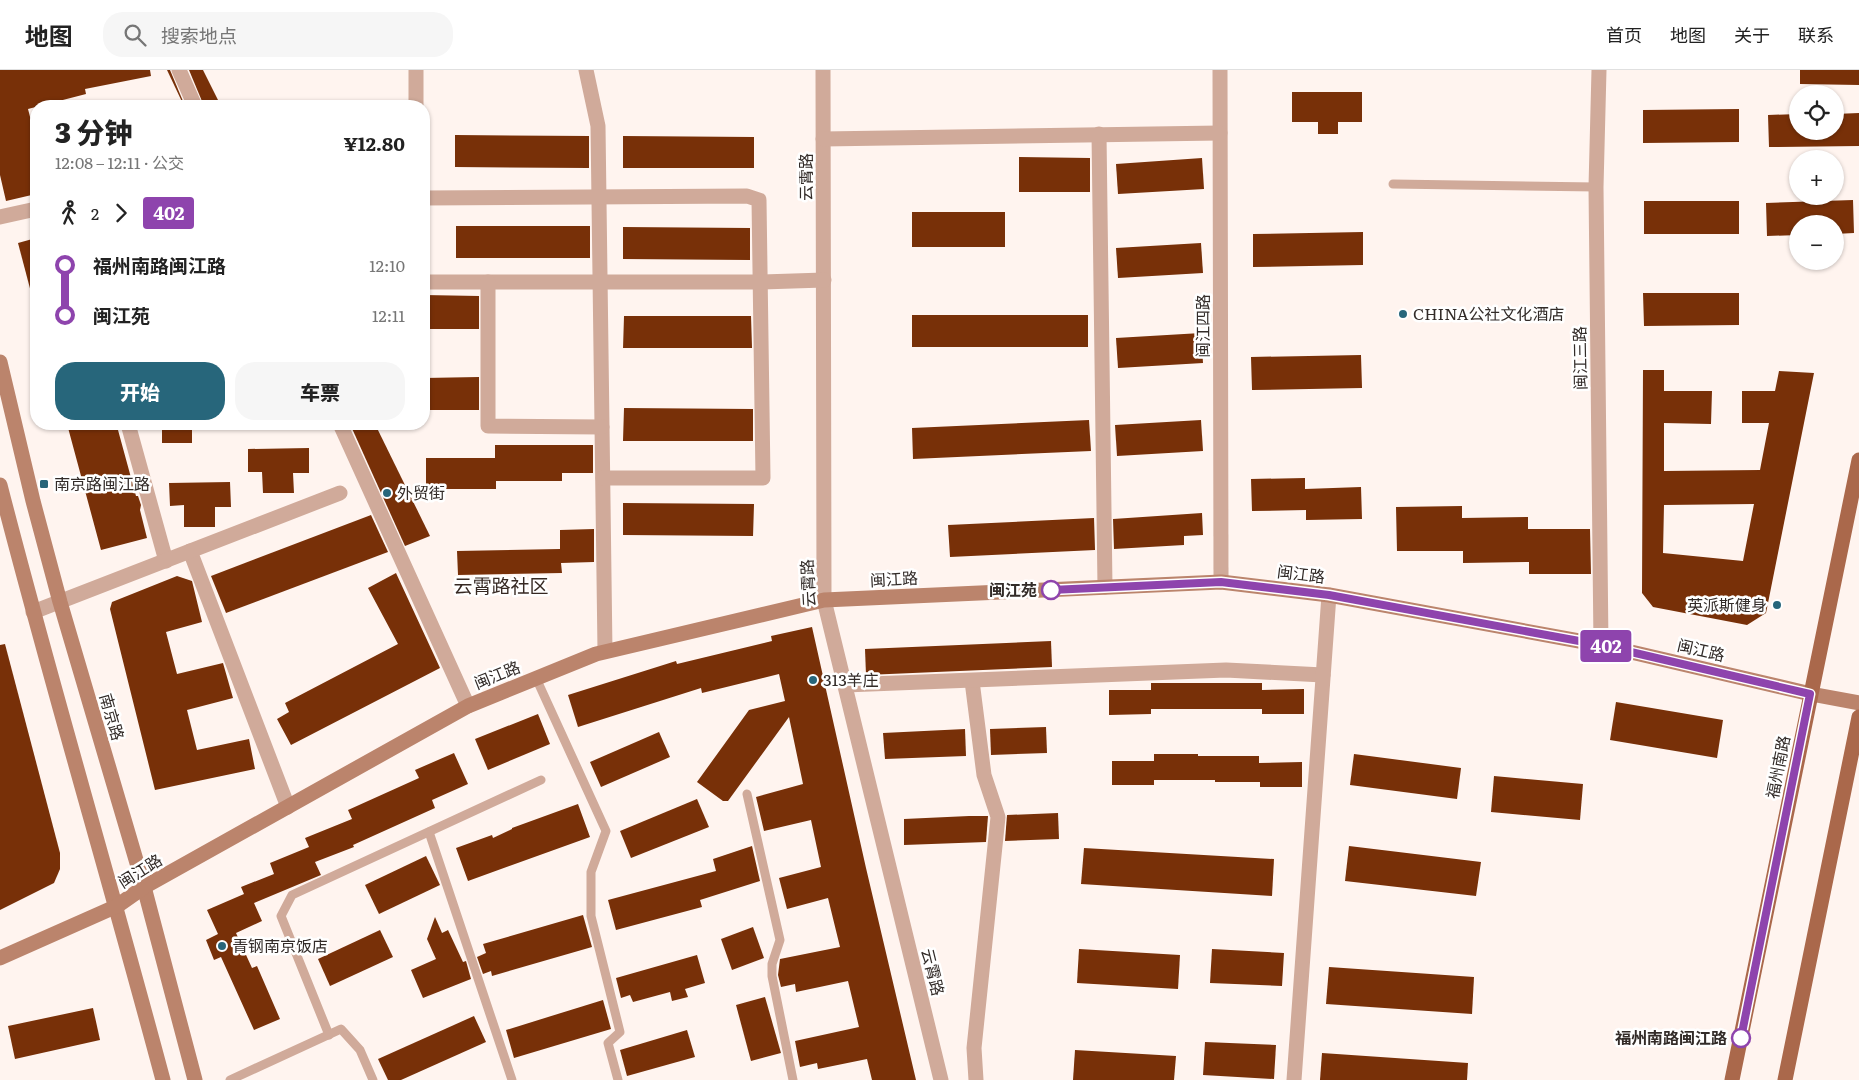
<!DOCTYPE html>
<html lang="zh">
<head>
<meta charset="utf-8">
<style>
	body { margin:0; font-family:Literata,"Noto Sans SC",serif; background:#f6f6f6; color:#222; height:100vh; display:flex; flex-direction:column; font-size:19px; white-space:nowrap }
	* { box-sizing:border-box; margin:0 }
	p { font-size:16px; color:#767676 }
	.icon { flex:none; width:28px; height:28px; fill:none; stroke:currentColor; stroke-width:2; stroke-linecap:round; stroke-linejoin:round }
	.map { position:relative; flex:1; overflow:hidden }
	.panel { position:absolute; left:30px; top:30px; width:400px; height:330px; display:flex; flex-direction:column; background:#fff; border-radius:20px; box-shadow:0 1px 4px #0004 }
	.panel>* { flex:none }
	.badge { padding:0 10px; border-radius:4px; font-size:18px; line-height:32px }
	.fabs { position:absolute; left:1789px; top:15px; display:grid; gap:10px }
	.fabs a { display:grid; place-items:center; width:55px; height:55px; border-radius:50%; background:#fff; box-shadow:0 1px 4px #0004; font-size:25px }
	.map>.badge { position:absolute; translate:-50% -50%; box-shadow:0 0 0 2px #fff }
	.legs { display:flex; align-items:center; gap:8px; height:55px; padding:0 25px; font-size:16px }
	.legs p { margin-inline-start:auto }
	.summary { display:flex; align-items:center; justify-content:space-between; height:85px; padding:0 25px }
	h1 { font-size:28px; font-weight:800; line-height:38px }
	.button { display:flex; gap:10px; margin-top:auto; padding:10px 25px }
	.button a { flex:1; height:58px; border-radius:20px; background:#27667b; color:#fff; font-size:20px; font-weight:800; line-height:58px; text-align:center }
	.button a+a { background:#f6f6f6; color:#222 }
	ul { padding:0 25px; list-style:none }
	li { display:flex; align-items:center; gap:18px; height:50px; font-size:19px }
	li i { display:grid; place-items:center; width:8px; height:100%; margin:0 6px; background:currentColor }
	li i::after { content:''; width:12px; height:12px; margin:-6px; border:4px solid; border-radius:50%; background:#fff }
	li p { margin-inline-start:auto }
	li:first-child i { background:linear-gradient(#0000 50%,currentColor 0) }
	li:last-child i { background:linear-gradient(currentColor 50%,#0000 0) }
	header { display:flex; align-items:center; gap:30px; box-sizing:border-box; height:70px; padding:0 25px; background:#fff; border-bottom:1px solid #e0e0e0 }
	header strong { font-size:24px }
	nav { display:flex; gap:28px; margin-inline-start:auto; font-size:18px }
	.search { width:350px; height:45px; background:#f6f6f6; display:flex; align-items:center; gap:12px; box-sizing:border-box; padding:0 18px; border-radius:20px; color:#767676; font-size:19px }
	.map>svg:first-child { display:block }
</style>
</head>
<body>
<header>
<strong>地图</strong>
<div class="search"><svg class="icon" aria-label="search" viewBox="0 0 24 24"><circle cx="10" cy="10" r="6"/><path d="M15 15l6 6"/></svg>搜索地点</div>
<nav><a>首页</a><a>地图</a><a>关于</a><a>联系</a></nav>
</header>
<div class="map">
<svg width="1859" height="1010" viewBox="0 0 1859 1010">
	<rect width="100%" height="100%" fill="#fff4ef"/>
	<g fill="#783008" fill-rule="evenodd">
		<polygon points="0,0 150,0 151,6 85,19 86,24 28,39 36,70 36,124 6,131 0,105"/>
		<polygon points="167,0 170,0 185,36 184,36"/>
		<polygon points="189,0 203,0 221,36 204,36"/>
		<polygon points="1800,0 1859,0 1859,15 1800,14"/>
		<polygon points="1292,22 1362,22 1362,52 1338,52 1338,64 1318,64 1318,52 1292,52"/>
		<polygon points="1739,39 1739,72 1643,73 1643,40"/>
		<polygon points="1859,43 1859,76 1769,77 1768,45 1798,44 1798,61 1835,61 1835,44"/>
		<polygon points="455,65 589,66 589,98 455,97"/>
		<polygon points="623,66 754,67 754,98 623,98"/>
		<polygon points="1019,87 1090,88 1090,122 1019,122"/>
		<polygon points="1202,88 1204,119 1118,124 1116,94"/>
		<polygon points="1853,130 1854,163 1835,164 1835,154 1798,154 1798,165 1767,166 1766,133"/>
		<rect x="1644" y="131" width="95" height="33"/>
		<rect x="912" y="142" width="93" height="35"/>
		<rect x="456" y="156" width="134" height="32"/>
		<polygon points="623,157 750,158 750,190 623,189"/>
		<polygon points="1363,162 1363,195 1253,197 1253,164"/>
		<polygon points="36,168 36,225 32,226 18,173"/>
		<polygon points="1201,173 1203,203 1118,208 1116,178"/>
		<polygon points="1643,223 1739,223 1739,255 1644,256"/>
		<polygon points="424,225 479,226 479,259 424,259"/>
		<rect x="912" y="245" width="176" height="32"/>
		<polygon points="624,246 751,246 752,278 623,278"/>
		<polygon points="1201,263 1203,293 1118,298 1116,268"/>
		<polygon points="1361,285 1362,318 1252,320 1251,287"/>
		<path d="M1643 300H1664V321H1712L1711 354 1664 353V401L1760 400 1769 353H1742V321H1775L1779 301 1814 303 1766 543 1747 555 1653 537 1642 523ZM1754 434 1743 491 1663 483 1664 435Z"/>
		<polygon points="479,307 479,340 424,340 424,308"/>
		<polygon points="624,338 753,339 753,371 623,371"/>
		<polygon points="1089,350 1091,381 913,389 912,358"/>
		<polygon points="1201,350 1203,381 1117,386 1115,355"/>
		<polygon points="67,354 119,354 118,360 136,426 138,426 141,435 140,440 147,468 101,480"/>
		<rect x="162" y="354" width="30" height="19"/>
		<polygon points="350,354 375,354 430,466 405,476"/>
		<polygon points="495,375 593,375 593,403 562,403 562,411 496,411 496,419 426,419 426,388 495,388"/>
		<polygon points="309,378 309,403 293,403 294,423 263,423 262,402 248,402 248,379"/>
		<polygon points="1305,408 1305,419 1361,417 1362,449 1306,450 1306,440 1252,441 1251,409"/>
		<polygon points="230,412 231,437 215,437 215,457 184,457 184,435 170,436 169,413"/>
		<polygon points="623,433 754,434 753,466 623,465"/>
		<polygon points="1462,436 1462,448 1528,447 1528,459 1590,459 1591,504 1529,504 1529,492 1463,493 1463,481 1397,481 1396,437"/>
		<polygon points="1202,443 1203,465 1184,466 1184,475 1114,479 1113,449"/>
		<polygon points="371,445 388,482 226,543 211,506"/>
		<polygon points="1094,448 1095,480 950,487 948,455"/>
		<polygon points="594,459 594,492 561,493 562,503 458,505 457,481 560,479 560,460"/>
		<polygon points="396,503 440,598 291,675 277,649 289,642 285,633 398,574 368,518"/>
		<polygon points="177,506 192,511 202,552 166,562 177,604 223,593 233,628 187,640 197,680 249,669 255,699 155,720 110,539 112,532"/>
		<polygon points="812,557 866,798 916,1010 872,1010 867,989 818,999 817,993 800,997 795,971 859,957 848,911 796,922 795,914 781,917 778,905 780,889 840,877 828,828 787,839 779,808 821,797 811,750 764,761 756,727 803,714 789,647 728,731 723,731 697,712 749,640 785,631 779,604 702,623 701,618 578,657 568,625 676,591 677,594 772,571 771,566"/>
		<polygon points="1051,571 1052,597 866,605 865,579"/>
		<polygon points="5,574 60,783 60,799 54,813 0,840 0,575"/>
		<polygon points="1151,613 1262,613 1262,620 1304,619 1304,644 1262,644 1262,639 1151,639 1151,644 1109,645 1109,620 1151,620"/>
		<polygon points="1616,632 1723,650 1717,688 1610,670"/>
		<polygon points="538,644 550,674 488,700 475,669"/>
		<polygon points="1046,657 1047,683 991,685 990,659"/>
		<polygon points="965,659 966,686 885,689 883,663"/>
		<polygon points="659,662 670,687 601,717 590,692"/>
		<polygon points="454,683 468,714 432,730 435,738 353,775 354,777 315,792 321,805 254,833 262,851 236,863 252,898 257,896 280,949 254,960 221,887 214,890 206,870 218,864 207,840 244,824 241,817 274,804 270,793 309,777 305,768 352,749 348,740 419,708 415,700"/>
		<polygon points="1154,684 1198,684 1198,686 1259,686 1259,693 1302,692 1302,717 1260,717 1260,712 1215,712 1215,710 1154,710 1154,715 1112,715 1112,691 1154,691"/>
		<polygon points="1354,684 1461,698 1457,729 1350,715"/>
		<polygon points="1494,706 1583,714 1580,750 1491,742"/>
		<polygon points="697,729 709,757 631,788 620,761"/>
		<polygon points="578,734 590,767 468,811 456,778 492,765 493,768 512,759 512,758"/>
		<polygon points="1058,743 1059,769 1005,771 1007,745"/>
		<polygon points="969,746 988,746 986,772 904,775 904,749"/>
		<polygon points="752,776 760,811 700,830 702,837 616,860 608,830 716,801 713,789"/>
		<polygon points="1349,776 1481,792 1476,826 1345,811"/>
		<polygon points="1084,778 1274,789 1272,826 1081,814"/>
		<polygon points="426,786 440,815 379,844 365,815"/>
		<polygon points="583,845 592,877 492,906 491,901 483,904 477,887 486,883 483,874"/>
		<polygon points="435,847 442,863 448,860 463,892 466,891 471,909 423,928 411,900 436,889 427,869"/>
		<polygon points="753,857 764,888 732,900 721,869"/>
		<polygon points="380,860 393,887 330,916 318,889"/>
		<polygon points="1079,879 1180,885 1178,919 1077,913"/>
		<polygon points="1212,879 1284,883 1282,916 1210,913"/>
		<polygon points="697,885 705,913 685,919 688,927 672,931 670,922 633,932 630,925 621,928 616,908"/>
		<polygon points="1329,897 1474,907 1472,944 1326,934"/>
		<polygon points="765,927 781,983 751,991 736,935"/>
		<polygon points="603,930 611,959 514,988 506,960"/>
		<polygon points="93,938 100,970 15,989 8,956"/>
		<polygon points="474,946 486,972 401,1010 388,1010 378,989"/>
		<polygon points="687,960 695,987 627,1006 620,980"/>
		<polygon points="1205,972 1276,975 1274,1009 1203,1005"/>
		<polygon points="1075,980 1176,986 1174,1010 1073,1010"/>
		<polygon points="1322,983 1468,993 1467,1010 1320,1010"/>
	</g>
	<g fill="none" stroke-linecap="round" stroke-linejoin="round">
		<g stroke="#d0aa9a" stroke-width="9">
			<polyline points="1393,114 1596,117"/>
			<polyline points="536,608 606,761 591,802 591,846 620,962 608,973 618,1010"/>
			<polyline points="747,724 780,870 772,894 772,906 793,1010"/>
			<polyline points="429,762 512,1010"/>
			<polyline points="329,965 281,846 292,825 541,710"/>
			<polyline points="230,1010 341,959 360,980 373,1010"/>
		</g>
		<g stroke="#d0aa9a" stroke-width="15">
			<polyline points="179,0 195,36"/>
			<polyline points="416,0 416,36"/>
			<polyline points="586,0 598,56 605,581"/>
			<polyline points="823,0 824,530 941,1010"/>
			<polyline points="1220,0 1221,512"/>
			<polyline points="1599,0 1596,117 1601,575"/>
			<polyline points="1099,64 1105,517"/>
			<polyline points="823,69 1220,63"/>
			<polyline points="424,128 747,126 759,130 763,408 603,408"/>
			<polyline points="0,147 36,139"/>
			<polyline points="424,212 759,212 824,210"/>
			<polyline points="488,212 488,356 602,357"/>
			<polyline points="128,354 166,491"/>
			<polyline points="340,354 468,636"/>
			<polyline points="190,481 288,737"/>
			<polyline points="33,542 340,423"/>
			<polyline points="972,611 984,705 998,747 974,978 976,1010"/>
			<polyline points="845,615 1226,600 1323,605"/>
			<polyline points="1294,1010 1329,525"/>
		</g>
		<g stroke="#bb846c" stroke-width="15">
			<polyline points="0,292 33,431 60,532 144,817 195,1010"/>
			<path d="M0 415C51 614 110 811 163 1010"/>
			<polyline points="0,888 117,836 144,817 468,636 596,584 824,530 1221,512 1329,525 1601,575 1811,624 1859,633"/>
		</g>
		<g stroke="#aa684b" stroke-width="15">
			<polyline points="1732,1010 1859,390"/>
			<polyline points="1785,1010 1859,647"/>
		</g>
	</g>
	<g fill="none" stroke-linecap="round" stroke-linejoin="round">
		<g stroke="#fff" stroke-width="11">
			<polyline id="line-1" points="1051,520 1221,512 1329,525 1601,575 1810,624 1741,968"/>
		</g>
		<use href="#line-1" stroke="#8e44ad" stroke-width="8"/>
	</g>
	<g fill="#27667b" stroke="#fff" stroke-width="2">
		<circle cx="1403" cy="244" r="5"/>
		<rect x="39" y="409" width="10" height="10" rx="2.5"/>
		<circle cx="387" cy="423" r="5"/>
		<circle cx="1777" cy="535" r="5"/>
		<circle cx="813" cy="610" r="5"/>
		<circle cx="222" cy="876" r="5"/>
	</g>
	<g fill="#fff" stroke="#8e44ad" stroke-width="2.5">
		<circle cx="1051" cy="520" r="9"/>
		<circle cx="1741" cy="968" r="9"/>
	</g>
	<g text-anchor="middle" stroke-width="5" stroke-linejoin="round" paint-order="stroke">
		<g font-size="16" fill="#322b28" stroke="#fff">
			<text transform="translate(806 107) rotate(-90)" y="6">云霄路</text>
			<text transform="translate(1203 256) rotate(-90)" y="6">闽江四路</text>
			<text transform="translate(1580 288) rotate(-91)" y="6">闽江三路</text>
			<text transform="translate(1301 504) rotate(7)" y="6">闽江路</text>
			<text transform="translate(894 509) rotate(-3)" y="6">闽江路</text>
			<text transform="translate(808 513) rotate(-93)" y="6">云霄路</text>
			<text transform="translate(1701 580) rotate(13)" y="6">闽江路</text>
			<text transform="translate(497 605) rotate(-22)" y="6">闽江路</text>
			<text transform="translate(112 647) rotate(74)" y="6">南京路</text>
			<text transform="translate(1778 697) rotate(-79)" y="6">福州南路</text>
			<text transform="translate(140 801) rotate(-32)" y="6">闽江路</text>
			<text transform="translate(933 902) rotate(76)" y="6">云霄路</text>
		</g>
		<g font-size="16" fill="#322b28" stroke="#fff" text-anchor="start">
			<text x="1413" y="250">CHINA公社文化酒店</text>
			<text x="54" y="420">南京路闽江路</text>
			<text x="397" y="429">外贸街</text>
			<text x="1767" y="541" text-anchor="end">英派斯健身</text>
			<text x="823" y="616">313羊庄</text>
			<text x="232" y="882">青钢南京饭店</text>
		</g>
		<g font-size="16" font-weight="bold" fill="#322b28" stroke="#fff" text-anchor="end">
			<text x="1037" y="526">闽江苑</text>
			<text x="1727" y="974">福州南路闽江路</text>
		</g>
		<g font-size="19" fill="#362923" stroke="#fff">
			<text x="501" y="523">云霄路社区</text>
		</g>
	</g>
</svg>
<div class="fabs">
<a><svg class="icon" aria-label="locate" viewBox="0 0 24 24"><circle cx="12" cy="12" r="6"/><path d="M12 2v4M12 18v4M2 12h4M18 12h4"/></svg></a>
<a>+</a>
<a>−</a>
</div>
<b class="badge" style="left:1606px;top:576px;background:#8e44ad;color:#fff">402</b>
<section class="panel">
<div class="summary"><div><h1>3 分钟</h1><p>12:08 – 12:11 · 公交</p></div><b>¥12.80</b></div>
<div class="legs"><svg class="icon" aria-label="walk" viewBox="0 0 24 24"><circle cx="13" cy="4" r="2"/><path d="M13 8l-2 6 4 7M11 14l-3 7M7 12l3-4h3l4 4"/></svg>2<svg class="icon" aria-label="forward" viewBox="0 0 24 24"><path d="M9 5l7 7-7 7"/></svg><b class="badge" style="background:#8e44ad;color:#fff">402</b></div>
<ul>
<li><i style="color:#8e44ad"></i><b>福州南路闽江路</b><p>12:10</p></li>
<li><i style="color:#8e44ad"></i><b>闽江苑</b><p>12:11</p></li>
</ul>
<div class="button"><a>开始</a><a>车票</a></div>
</section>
</div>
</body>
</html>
